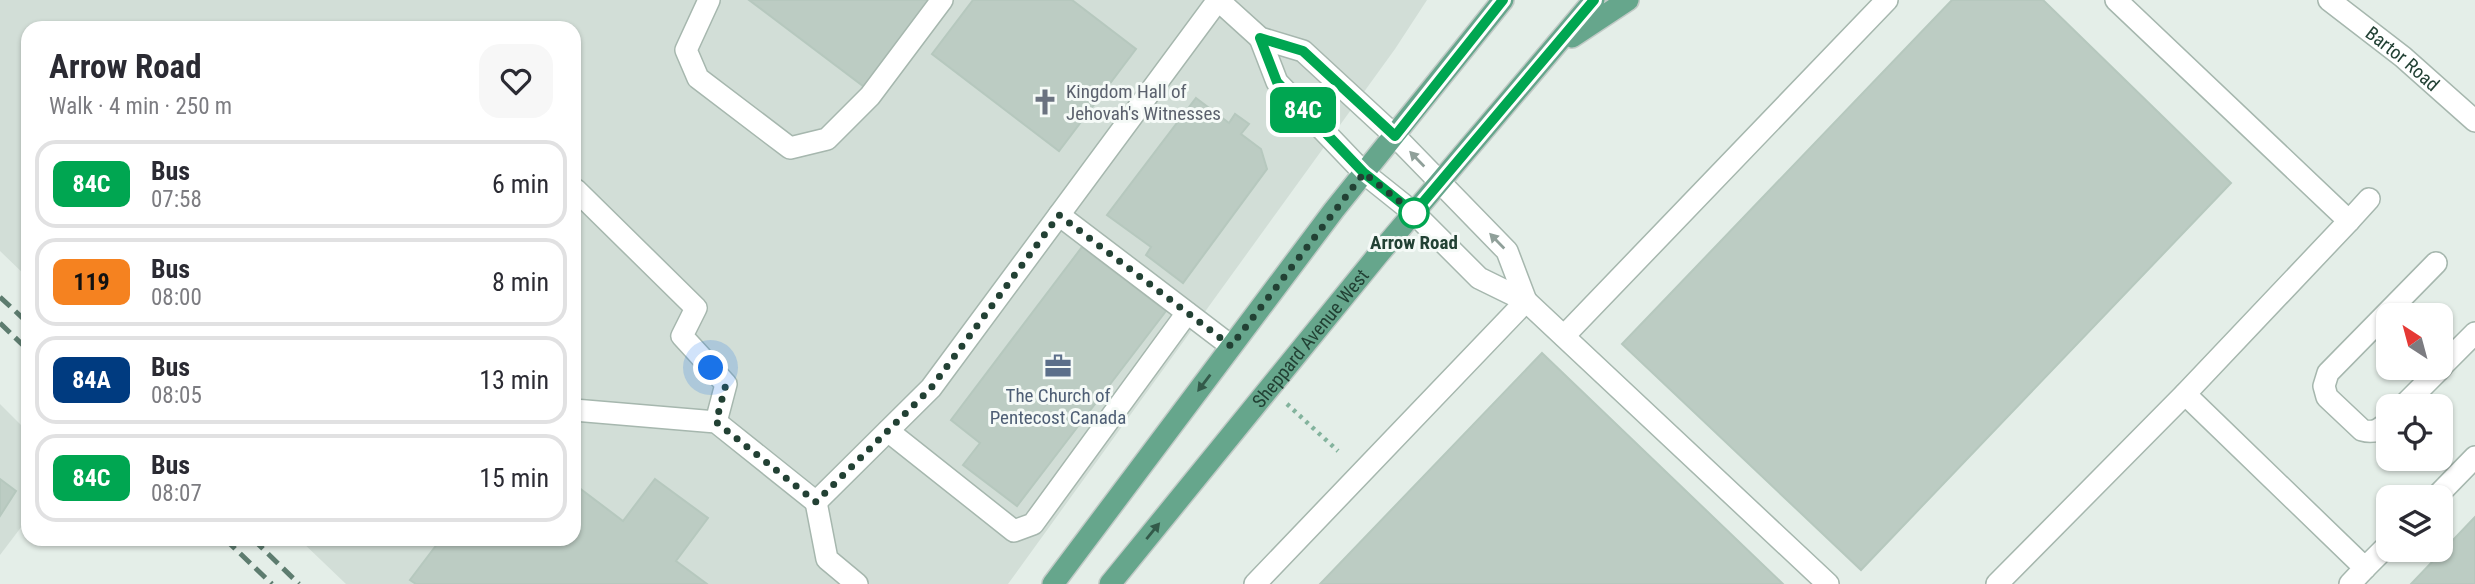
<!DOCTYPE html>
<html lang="en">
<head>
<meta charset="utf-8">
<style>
	body { margin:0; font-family:"Roboto Condensed",sans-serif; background:#f7f7f7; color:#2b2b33; height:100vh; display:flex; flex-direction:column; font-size:26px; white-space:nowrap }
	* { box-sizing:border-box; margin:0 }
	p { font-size:23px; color:#7c7c81 }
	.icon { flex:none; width:38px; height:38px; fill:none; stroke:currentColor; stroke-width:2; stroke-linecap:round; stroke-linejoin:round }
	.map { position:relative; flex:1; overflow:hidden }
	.panel { position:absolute; left:21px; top:21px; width:560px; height:525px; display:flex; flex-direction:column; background:#fff; border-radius:21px; box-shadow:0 2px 5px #0004 }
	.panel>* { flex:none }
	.badge { padding:0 14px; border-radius:10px; font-size:24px; line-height:46px }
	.needle { width:46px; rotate:324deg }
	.tools { position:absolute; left:2376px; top:303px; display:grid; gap:14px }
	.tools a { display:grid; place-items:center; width:77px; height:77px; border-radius:14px; background:#fff; box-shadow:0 2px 5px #0004; font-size:35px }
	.you { position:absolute; width:35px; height:35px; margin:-18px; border:5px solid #fff; border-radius:50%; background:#1a73e8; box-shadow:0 0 0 10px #1a73e833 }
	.map>.badge { position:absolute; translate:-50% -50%; box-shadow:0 0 0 4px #fff }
	.round { display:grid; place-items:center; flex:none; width:74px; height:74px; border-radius:21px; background:#f7f7f7 }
	.headline { display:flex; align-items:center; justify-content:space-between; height:119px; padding:0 28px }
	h1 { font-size:33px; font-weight:700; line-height:52px }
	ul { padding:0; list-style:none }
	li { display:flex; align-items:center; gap:21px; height:88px; margin:0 14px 10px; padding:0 14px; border:4px solid #e1e1e2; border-radius:21px }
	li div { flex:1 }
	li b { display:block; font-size:26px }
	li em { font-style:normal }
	li .badge { min-width:77px; font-weight:700; text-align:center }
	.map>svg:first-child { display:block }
</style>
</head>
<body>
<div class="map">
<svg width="2475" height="584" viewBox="0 0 2475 584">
	<rect width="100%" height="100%" fill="#e4eee8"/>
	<g fill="#d2ded7">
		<polygon points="0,0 1427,0 1395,49 1008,584 346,584 299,539 574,539 574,28 28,28 28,278 0,251"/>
		<polygon points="0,404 28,432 28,518 0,555"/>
	</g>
	<g fill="#bcccc3" stroke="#b6c8be" stroke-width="2">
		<polygon points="749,0 934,0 867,89"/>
		<polygon points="973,0 1072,0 1136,49 1059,151 932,54"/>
		<polygon points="1952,0 2043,0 2231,183 1861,570 1622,344"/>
		<polygon points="1196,98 1229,123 1235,114 1249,124 1241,134 1261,149 1267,169 1183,283 1146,255 1151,247 1107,215"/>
		<polygon points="1082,247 1166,311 1017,506 963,465 980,443 951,420"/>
		<polygon points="1542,353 1783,584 1320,584"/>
		<polygon points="0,479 16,491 0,516"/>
		<polygon points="655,479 708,518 676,561 707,584 416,584 410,580 441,539 574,539 574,484 623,521"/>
		<polygon points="2475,517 2475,584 2411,584"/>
	</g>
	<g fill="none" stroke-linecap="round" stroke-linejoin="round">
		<g stroke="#a6b7ae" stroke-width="24">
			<g id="minor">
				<polyline points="709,0 686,50 698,78 790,148 827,139 870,96 942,0"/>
				<polyline points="1218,0 1260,38 1303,51 1395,136 1507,251 1526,301"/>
				<polyline points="2116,0 2349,221 2369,199"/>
				<path id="s1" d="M2329 0 2403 57 2475 121"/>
				<polyline points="1260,38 1277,82 1364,173 1414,213 1479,278 1526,301 1828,584"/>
				<polyline points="576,190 696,308 682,336 726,384 716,422"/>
				<polyline points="1059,215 1231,346"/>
				<polyline points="1564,336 1887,0"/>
				<polyline points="2441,367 2475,333"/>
				<polyline points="2185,394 2365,568 2389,544"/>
				<polyline points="2403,406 2441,368"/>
				<polyline points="574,410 716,422 816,502 931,388 1218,0"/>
				<path d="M2389 421C2380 429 2375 434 2362 430L2327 397 2324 386 2328 373 2436 263"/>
				<polyline points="888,431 1014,531 1033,524 1187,313"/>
				<polyline points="2436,497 2475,457"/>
				<polyline points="816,502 827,559 857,584"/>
				<polyline points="1255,584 1526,301"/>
				<polyline points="1997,584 2185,394 2349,221"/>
				<polyline points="2350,584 2365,568"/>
			</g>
		</g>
		<g stroke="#c1cac6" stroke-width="24">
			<g id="major">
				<polyline points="1572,37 1628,0"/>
				<polyline points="1053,584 1334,210 1503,0"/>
				<path id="s2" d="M1110 584 1377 256 1594 0"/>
			</g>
		</g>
		<polyline stroke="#83b39d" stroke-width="4.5" stroke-dasharray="3.5 5" stroke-linecap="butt" points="1287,404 1338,451"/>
		<use href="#minor" stroke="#fff" stroke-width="21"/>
		<use href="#major" stroke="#66a68c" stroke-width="21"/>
		<g stroke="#5d7c6f" stroke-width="5" stroke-dasharray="14 7" stroke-linecap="butt">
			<polyline points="0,297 28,323"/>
			<polyline points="0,323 28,350"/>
			<polyline points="225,539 272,584"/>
			<polyline points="253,539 299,584"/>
		</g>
	</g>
	<defs><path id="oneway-solid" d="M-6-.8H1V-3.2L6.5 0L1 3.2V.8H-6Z" transform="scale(1.75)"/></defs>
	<g fill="#90a09a">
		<use href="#oneway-solid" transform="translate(1417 159) rotate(-134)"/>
		<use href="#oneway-solid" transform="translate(1497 241) rotate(-134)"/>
	</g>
	<g fill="#335a4a">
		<use href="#oneway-solid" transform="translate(1204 383) rotate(127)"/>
		<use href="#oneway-solid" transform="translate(1153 531) rotate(-51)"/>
	</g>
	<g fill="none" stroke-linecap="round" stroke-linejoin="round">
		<g stroke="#fff" stroke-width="16">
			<polyline id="line" points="1503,0 1395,136 1303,51 1260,38 1277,82 1364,173 1414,213 1594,0"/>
		</g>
		<use href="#line" stroke="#00a651" stroke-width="10"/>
		<polyline stroke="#224134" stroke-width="7" stroke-dasharray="0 12.6" points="711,368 726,384 716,422 816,502 931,388 1059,215 1231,346 1364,173 1414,213"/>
	</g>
	<defs>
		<g id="church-bare" transform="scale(2.1)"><path d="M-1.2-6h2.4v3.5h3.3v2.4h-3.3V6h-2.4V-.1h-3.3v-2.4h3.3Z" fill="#6b7280" stroke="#f5faf7" stroke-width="2.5" paint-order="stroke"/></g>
		<g id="office-bare" transform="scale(2.1)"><path d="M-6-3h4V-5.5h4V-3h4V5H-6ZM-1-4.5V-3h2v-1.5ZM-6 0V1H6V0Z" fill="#5c6f8a" stroke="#f5faf7" stroke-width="2.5" paint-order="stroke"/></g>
	</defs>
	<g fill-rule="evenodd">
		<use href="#church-bare" x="1045" y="102"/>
		<use href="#office-bare" x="1058" y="366"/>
	</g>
	<circle fill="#fff" stroke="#00a651" stroke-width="3.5" cx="1414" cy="213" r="14"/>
	<g text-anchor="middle" stroke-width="6" stroke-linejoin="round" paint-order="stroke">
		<g font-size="19" fill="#224134" stroke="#f5faf7">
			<text dy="7" stroke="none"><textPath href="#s1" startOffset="94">Bartor Road</textPath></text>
			<text dy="7" stroke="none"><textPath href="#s2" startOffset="317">Sheppard Avenue West</textPath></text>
		</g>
		<g font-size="19" fill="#5b616d" stroke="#f5faf7" text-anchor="start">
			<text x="1066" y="98">Kingdom Hall of<tspan x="1066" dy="22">Jehovah's Witnesses</tspan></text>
		</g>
		<g font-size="19" font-weight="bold" fill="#224134" stroke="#f5faf7">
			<text x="1414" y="249">Arrow Road</text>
		</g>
		<g font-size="19" fill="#4e5e75" stroke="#f5faf7">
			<text x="1058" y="402">The Church of<tspan x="1058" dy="22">Pentecost Canada</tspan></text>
		</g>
	</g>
</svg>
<div class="tools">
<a><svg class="needle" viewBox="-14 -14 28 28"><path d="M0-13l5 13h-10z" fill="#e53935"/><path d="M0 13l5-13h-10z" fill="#7c7c81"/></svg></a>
<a><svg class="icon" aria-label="locate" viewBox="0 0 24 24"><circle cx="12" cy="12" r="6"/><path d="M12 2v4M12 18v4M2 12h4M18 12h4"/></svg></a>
<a><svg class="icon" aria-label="layers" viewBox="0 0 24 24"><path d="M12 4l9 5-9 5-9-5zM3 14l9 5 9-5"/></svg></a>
</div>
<div class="you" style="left:711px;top:368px"></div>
<b class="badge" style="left:1303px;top:110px;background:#00a651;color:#fff">84C</b>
<section class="panel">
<div class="headline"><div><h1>Arrow Road</h1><p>Walk · 4 min · 250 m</p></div><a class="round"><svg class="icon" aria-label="heart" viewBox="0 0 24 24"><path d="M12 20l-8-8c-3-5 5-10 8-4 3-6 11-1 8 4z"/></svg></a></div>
<ul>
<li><span class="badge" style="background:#00a651;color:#fff">84C</span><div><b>Bus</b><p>07:58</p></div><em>6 min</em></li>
<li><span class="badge" style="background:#f58220;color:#111">119</span><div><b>Bus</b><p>08:00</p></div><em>8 min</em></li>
<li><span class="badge" style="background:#003b80;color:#fff">84A</span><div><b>Bus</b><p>08:05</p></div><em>13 min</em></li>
<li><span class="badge" style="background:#00a651;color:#fff">84C</span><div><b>Bus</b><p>08:07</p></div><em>15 min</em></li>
</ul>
</section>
</div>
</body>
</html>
